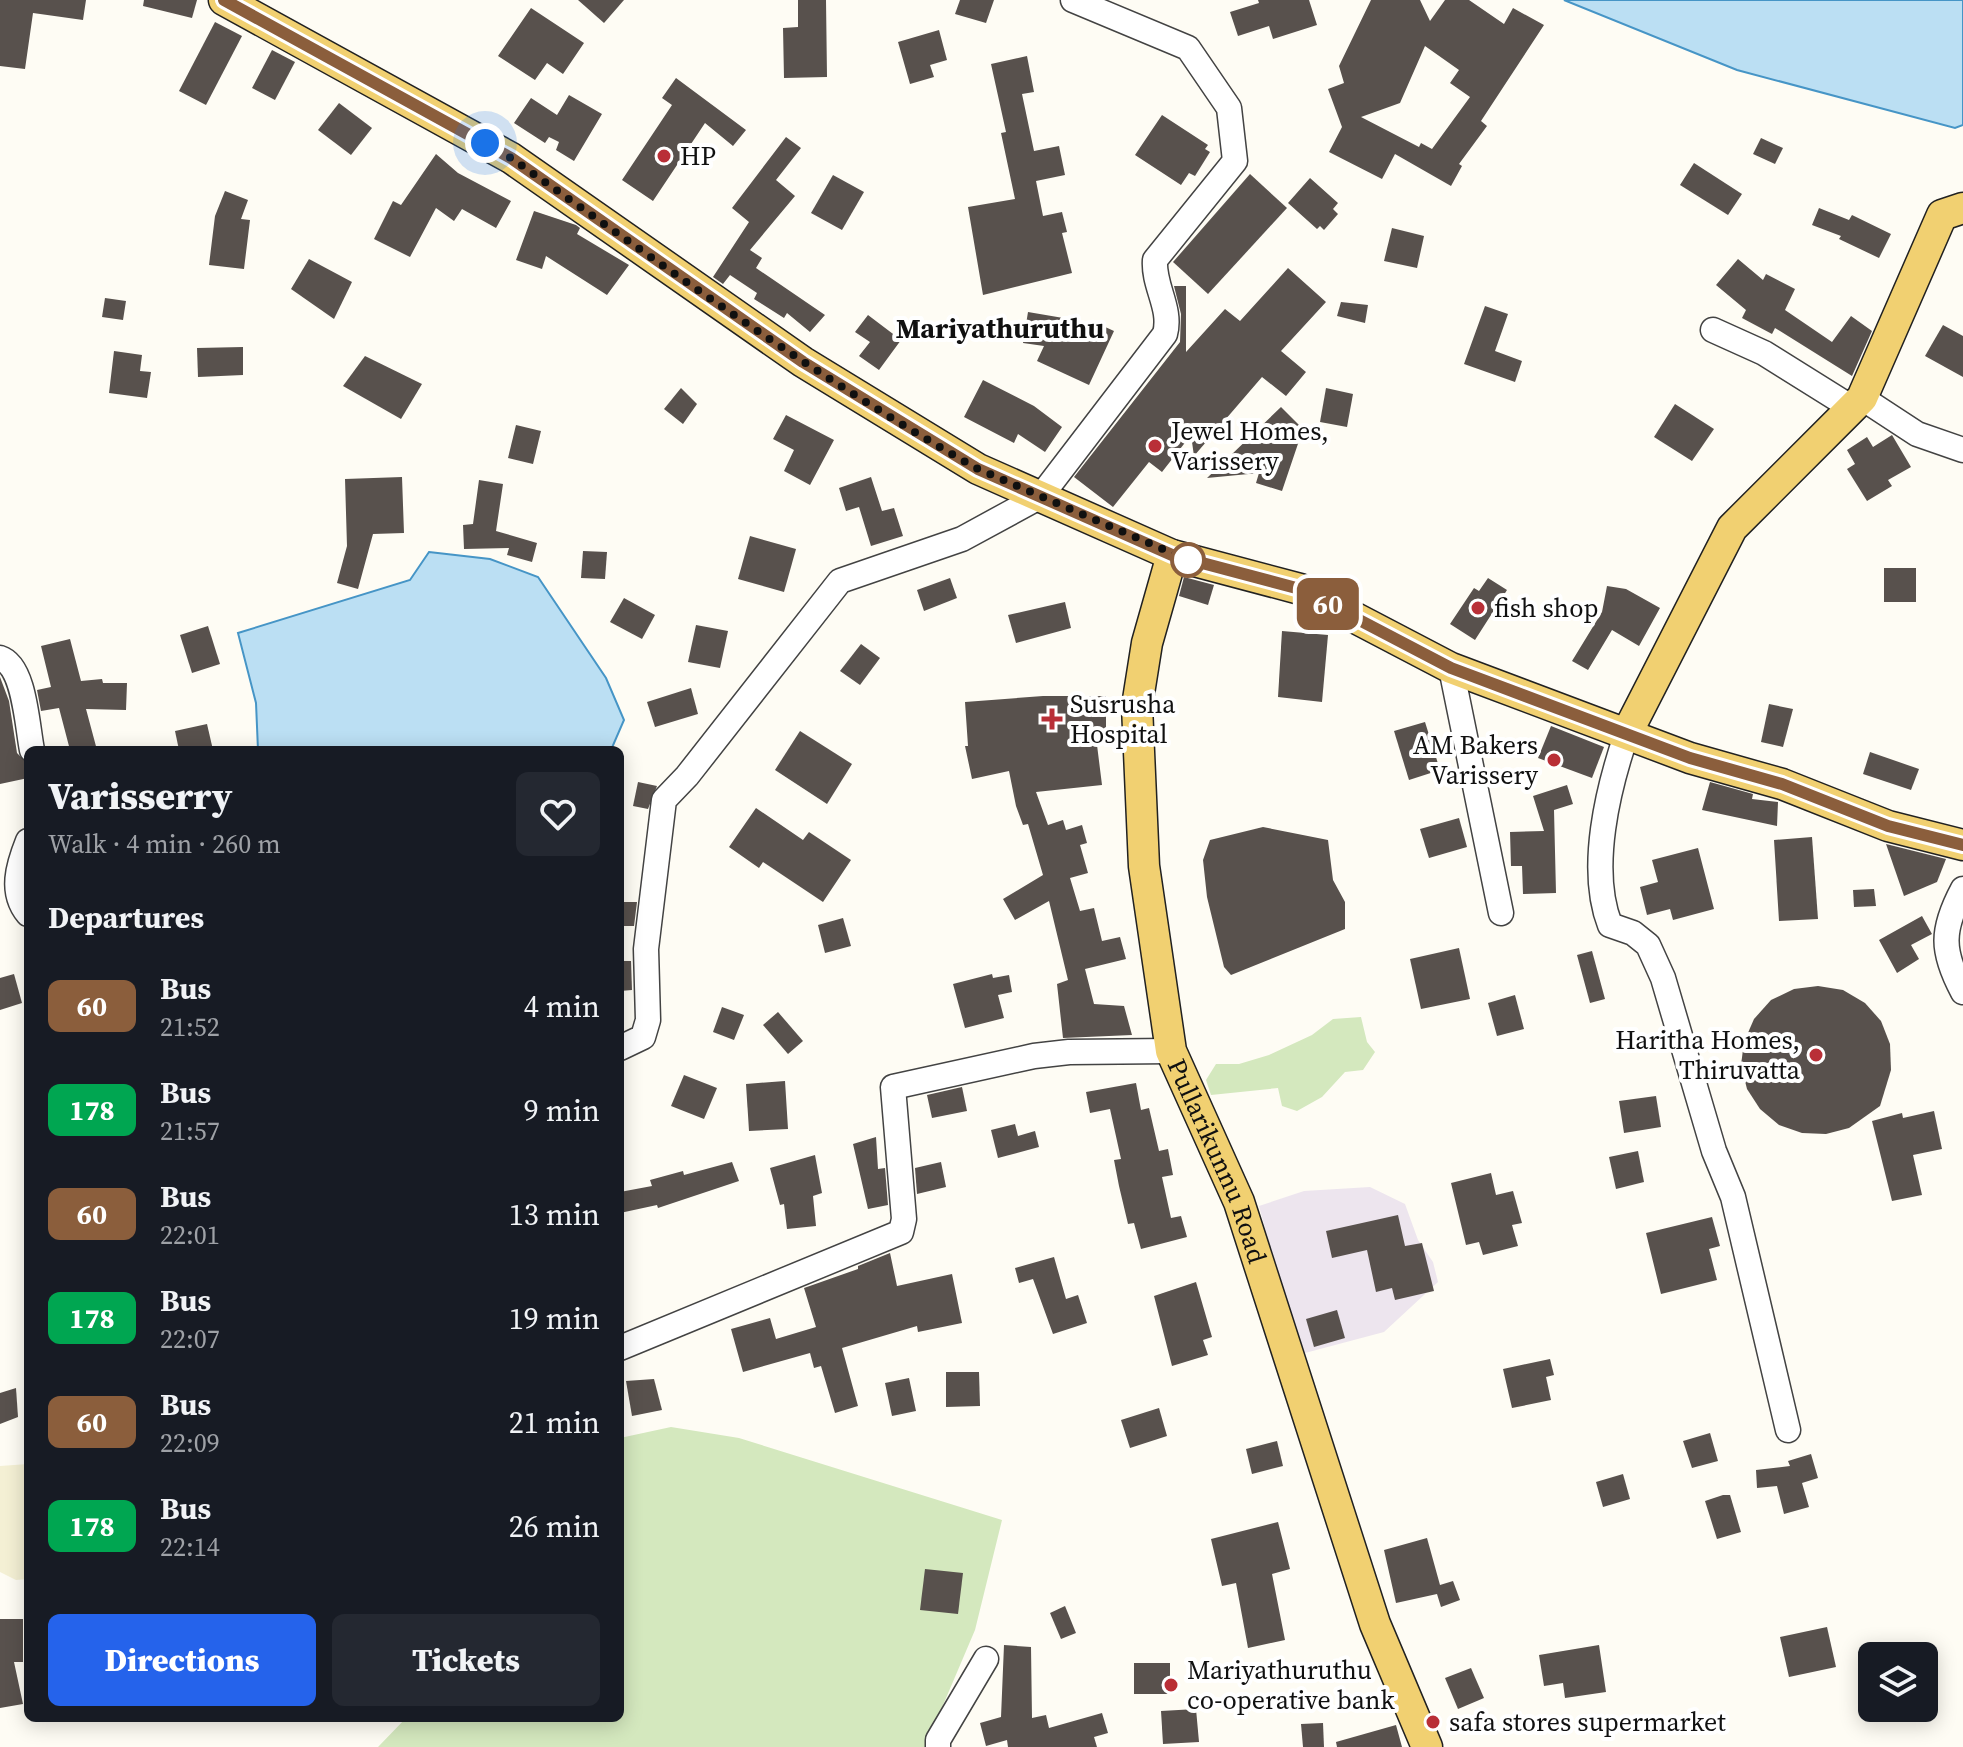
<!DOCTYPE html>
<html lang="en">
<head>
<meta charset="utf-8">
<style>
	body { margin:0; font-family:"Source Serif 4",serif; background:#242831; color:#f1f3f6; height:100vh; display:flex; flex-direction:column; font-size:30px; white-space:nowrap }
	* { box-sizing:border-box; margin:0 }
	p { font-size:26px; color:#9ea1a6 }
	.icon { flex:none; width:44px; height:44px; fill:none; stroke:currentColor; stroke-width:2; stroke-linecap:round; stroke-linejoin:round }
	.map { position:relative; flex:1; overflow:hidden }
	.side { position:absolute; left:24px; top:746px; width:600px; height:976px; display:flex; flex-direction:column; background:#171b24; border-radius:12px; box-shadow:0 4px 20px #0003 }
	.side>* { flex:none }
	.badge { padding:0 16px; border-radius:12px; font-size:28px; line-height:52px }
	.fabs { position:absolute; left:1858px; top:1642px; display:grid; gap:16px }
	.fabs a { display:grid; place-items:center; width:80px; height:80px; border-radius:12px; background:#171b24; box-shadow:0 4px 20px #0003; font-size:40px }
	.you { position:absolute; width:40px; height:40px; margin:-20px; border:6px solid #fff; border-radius:50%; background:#1a73e8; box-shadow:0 0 0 12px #1a73e833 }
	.map>.badge { position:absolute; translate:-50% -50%; box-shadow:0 0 0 4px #fff }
	h2 { padding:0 24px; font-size:30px; line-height:72px }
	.round { display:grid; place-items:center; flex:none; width:84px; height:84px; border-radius:12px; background:#242831 }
	.summary { display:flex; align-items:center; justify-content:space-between; height:136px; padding:0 24px }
	h1 { font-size:38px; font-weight:800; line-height:60px }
	.primary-button { display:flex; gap:16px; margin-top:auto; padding:16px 24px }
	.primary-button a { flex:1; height:92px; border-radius:12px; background:#2563eb; color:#fff; font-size:32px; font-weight:800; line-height:92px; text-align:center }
	.primary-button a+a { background:#242831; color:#f1f3f6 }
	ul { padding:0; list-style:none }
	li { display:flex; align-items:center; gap:24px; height:104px; padding:0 24px }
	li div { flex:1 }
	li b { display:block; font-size:30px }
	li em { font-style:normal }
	li .badge { min-width:88px; font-weight:700; text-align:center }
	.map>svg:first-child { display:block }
</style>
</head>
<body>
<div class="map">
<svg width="1963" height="1747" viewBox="0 0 1963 1747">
	<rect width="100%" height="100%" fill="#fefcf4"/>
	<polygon fill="#ede5ee" points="1370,1187 1405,1204 1418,1240 1433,1262 1438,1282 1384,1332 1305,1353 1283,1295 1259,1206 1304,1191"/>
	<polygon fill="#f4f0d4" points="28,1464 28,1579 16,1580 0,1572 0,1466"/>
	<g fill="#d4e8be">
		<polygon points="1361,1017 1367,1042 1375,1052 1363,1070 1345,1072 1322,1097 1297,1111 1282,1106 1278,1088 1211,1095 1206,1080 1216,1064 1239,1064 1269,1055 1312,1035 1333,1019"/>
		<polygon points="671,1427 739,1438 1002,1520 975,1630 929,1738 930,1747 378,1747 406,1718 620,1718 620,1438"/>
	</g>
	<g fill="#bbdff3" stroke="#4695c6" stroke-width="2">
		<polygon points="1564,0 1963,0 1963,125 1955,128 1737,70"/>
		<polygon points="429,552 490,559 538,577 606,678 624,720 611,750 258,750 256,703 238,633 410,580"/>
	</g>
	<g fill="#58514d" fill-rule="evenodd">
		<polygon points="0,0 86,0 83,20 33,13 25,69 0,66"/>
		<polygon points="144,0 197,0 192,18 143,6"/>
		<polygon points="578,0 624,0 604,23"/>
		<polygon points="798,0 826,0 827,77 784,78 783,28 798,27"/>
		<polygon points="960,0 994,0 986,23 955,14"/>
		<polygon points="1258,0 1309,0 1317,25 1273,39 1269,26 1238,36 1230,12 1259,3"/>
		<path d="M1371 0H1420L1430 21 1445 0H1469L1504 24 1513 8 1544 25 1481 121 1487 126 1459 164 1462 166 1451 186 1395 154 1382 179 1329 152 1342 127 1328 89 1344 83 1339 66ZM1425 46 1459 70 1450 83 1470 97 1432 149 1421 143 1419 147 1361 117 1400 103Z"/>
		<polygon points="531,8 584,43 563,74 547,63 535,80 498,56"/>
		<polygon points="215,22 242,36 206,105 179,91"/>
		<polygon points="939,30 947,60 930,65 934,77 910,84 898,42"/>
		<polygon points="272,50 295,62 275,100 252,88"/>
		<polygon points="1027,56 1034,92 1022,94 1034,151 1059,146 1065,175 1036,181 1043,216 1062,212 1067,232 1062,233 1072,273 983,295 968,207 1015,199 1001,133 1006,132 991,64"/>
		<polygon points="676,78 746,130 733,146 705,123 653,201 622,180 672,105 662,98"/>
		<polygon points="569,95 602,114 574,161 556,150 559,142 549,137 545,143 514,123 531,98 557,115"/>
		<polygon points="339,103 372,128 351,155 318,130"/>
		<polygon points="1162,115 1208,145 1205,149 1210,152 1195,176 1189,173 1181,185 1135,155"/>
		<polygon points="786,137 801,148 776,180 795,196 750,250 762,258 756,268 825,315 810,332 787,313 784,318 754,299 757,293 730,275 723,284 713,277 749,222 732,208"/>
		<polygon points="1761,138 1783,148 1775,164 1753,154"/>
		<polygon points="436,154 458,173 511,201 496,228 462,209 454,221 436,208 410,257 374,239 393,201 401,205"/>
		<polygon points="1694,163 1742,194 1728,215 1680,185"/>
		<polygon points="1250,174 1287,208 1208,294 1173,262"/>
		<polygon points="833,175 864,192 842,230 811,213"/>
		<polygon points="1310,178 1338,203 1333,209 1338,214 1324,230 1320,226 1317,229 1288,203"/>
		<polygon points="225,191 248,200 241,219 250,220 244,269 209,265 215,216"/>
		<polygon points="1819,208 1849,220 1852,215 1891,234 1879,258 1839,239 1841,236 1812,225"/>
		<polygon points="534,211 576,225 580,228 577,234 629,265 607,295 546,256 542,269 516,260"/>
		<polygon points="1392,228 1424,236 1417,268 1384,261"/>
		<polygon points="309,259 352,282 334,319 291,289"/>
		<polygon points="1738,259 1763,280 1766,274 1795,289 1785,310 1832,342 1851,316 1872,331 1852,376 1775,328 1772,334 1742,318 1746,310 1716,285"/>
		<polygon points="1288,268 1326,302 1281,351 1306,372 1286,396 1262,377 1194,456 1191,435 1162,472 1149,462 1113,507 1074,477 1180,342 1181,314 1174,286 1186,286 1186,352 1225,309 1240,321"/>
		<polygon points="105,298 126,301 123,320 102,317"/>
		<polygon points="1341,302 1368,305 1365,323 1337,316"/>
		<polygon points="1485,306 1508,314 1495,351 1522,361 1515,382 1464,364"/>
		<polygon points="1028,312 1075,320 1089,326 1092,321 1114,331 1089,385 1037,361 1044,346 1023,343"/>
		<polygon points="868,315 901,340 879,370 859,356 870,342 855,332"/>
		<polygon points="1943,325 1963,336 1963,377 1925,356"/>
		<polygon points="243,347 243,375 198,377 197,348"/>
		<polygon points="114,351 142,355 140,371 151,372 147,398 109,393"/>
		<polygon points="365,356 422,384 401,419 343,386"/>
		<polygon points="983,380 1034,406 1062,427 1045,452 1018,434 1014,443 964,417"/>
		<polygon points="681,388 697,404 683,424 664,409"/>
		<polygon points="1326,388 1353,394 1347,427 1320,422"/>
		<polygon points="1675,404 1714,429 1692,461 1654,437"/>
		<polygon points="1281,407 1303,429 1282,491 1256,483 1259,473 1207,478"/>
		<polygon points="786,415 834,440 810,485 784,471 794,450 773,439"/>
		<polygon points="516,425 541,431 533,464 508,458"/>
		<polygon points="1892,435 1911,467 1888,480 1892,486 1867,501 1847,469 1855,464 1847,450 1867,437 1873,447"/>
		<polygon points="402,477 404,533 373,534 358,589 337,583 347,546 345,479"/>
		<polygon points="871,477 882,511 894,508 903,536 871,546 859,507 846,511 839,488"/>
		<polygon points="479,480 503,484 496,531 537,543 532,562 507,555 509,548 464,549 463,525 473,524"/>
		<polygon points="750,536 796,549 784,592 738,579"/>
		<polygon points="583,551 607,552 605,579 581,578"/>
		<rect x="1884" y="568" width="32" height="34"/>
		<polygon points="1184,577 1214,585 1208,605 1179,596"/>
		<polygon points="950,578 957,598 924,611 917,590"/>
		<polygon points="1488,578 1507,590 1475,640 1450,624 1474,588 1479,591"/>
		<polygon points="1607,586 1626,589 1660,608 1639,646 1612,630 1588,670 1572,661 1602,612"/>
		<polygon points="624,598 655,615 642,639 610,622"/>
		<polygon points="1065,602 1071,628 1016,643 1008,615"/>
		<polygon points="696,625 728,631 720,668 688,662"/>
		<polygon points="208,626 220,664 192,673 180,635"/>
		<polygon points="1282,631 1328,635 1322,702 1278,697"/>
		<polygon points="70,639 81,681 102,679 103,683 127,683 126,710 86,709 97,750 70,750 59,708 41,711 37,690 51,687 41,646"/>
		<polygon points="861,644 880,658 860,685 840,671"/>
		<polygon points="0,677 9,701 17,753 28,764 28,778 0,784"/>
		<polygon points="691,688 698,714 655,727 647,702"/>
		<polygon points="1043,696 1106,696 1106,737 1096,737 1102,785 1036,792 1048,825 1063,820 1066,830 1082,825 1087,843 1080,845 1088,873 1070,878 1080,911 1094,908 1102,941 1120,937 1126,959 1085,969 1094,1004 1124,1006 1132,1035 1063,1038 1057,984 1068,980 1049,901 1015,920 1003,899 1043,875 1028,824 1023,825 1016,806 1009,771 972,779 965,746 968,746 965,702"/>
		<polygon points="1769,704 1793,709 1783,747 1761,742"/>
		<polygon points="1425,722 1440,770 1409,780 1394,731"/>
		<polygon points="207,724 213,750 179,750 175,731"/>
		<polygon points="1551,726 1604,747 1592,778 1538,758"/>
		<polygon points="800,731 852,764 827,804 775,770"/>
		<polygon points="1870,752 1919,769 1911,790 1863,774"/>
		<polygon points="638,782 657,786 648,809 633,806"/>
		<polygon points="1710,782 1753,794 1752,799 1778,802 1777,826 1702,810"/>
		<polygon points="1567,785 1573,804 1554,810 1556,893 1523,894 1522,866 1511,866 1510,832 1544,831 1533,796"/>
		<polygon points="756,808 803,840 809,832 851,860 823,902 763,862 759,868 729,847"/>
		<polygon points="1459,818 1467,847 1429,858 1420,829"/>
		<polygon points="1263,827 1328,840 1333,880 1345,902 1345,929 1231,975 1224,967 1207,897 1203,860 1210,840"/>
		<polygon points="1812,837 1818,919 1779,921 1774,840"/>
		<polygon points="1886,844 1946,859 1937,882 1904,896"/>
		<polygon points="1698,848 1714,909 1673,920 1670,909 1647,915 1640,887 1658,882 1652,860"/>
		<polygon points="1874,889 1876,906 1854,907 1853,890"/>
		<polygon points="620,902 637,902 634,926 620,926"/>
		<polygon points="1922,916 1932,934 1911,945 1919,959 1897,973 1879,940"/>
		<polygon points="843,918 851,946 825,953 818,925"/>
		<polygon points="1459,948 1470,999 1421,1009 1410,959"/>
		<polygon points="1592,951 1605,999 1590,1003 1577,955"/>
		<polygon points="620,961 631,961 632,990 620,991"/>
		<polygon points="14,974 22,1003 0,1010 0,978"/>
		<polygon points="992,974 993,978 1009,975 1012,992 998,995 1004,1018 965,1028 953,984"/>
		<polygon points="1818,986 1843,990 1865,1003 1881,1021 1890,1044 1891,1070 1880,1106 1849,1128 1826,1134 1802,1133 1779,1125 1760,1109 1747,1089 1741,1065 1744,1042 1754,1019 1771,1000 1794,989"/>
		<polygon points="1515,995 1524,1029 1497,1036 1488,1003"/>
		<polygon points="722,1007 744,1015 734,1040 713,1032"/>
		<polygon points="778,1012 803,1041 788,1054 763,1025"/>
		<polygon points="684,1075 717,1088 704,1119 671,1106"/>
		<polygon points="785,1081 788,1129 749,1131 746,1084"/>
		<polygon points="1136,1083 1141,1110 1149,1108 1159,1151 1168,1149 1173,1175 1162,1177 1171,1218 1181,1216 1187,1237 1141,1249 1134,1223 1128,1224 1119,1186 1114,1160 1121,1159 1110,1109 1090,1113 1086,1092"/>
		<polygon points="962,1087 967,1111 932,1118 927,1095"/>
		<polygon points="1656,1096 1661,1127 1624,1133 1619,1101"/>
		<polygon points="1934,1111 1942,1149 1913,1155 1922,1195 1892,1201 1872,1121 1902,1113 1903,1118"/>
		<polygon points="1015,1124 1018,1136 1035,1131 1039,1147 998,1158 991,1130"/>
		<polygon points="876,1137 878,1169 885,1168 888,1205 868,1209 853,1144"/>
		<polygon points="1638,1151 1644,1182 1616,1189 1609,1157"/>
		<polygon points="815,1155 822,1193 813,1196 816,1226 787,1229 784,1204 780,1205 770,1168"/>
		<polygon points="732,1162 739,1181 658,1208 657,1205 620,1213 620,1192 652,1186 650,1180 683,1171 684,1175"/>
		<polygon points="941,1162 946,1187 917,1194 915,1168"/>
		<polygon points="1491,1173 1496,1195 1513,1191 1522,1223 1512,1225 1518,1246 1483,1255 1479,1242 1466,1245 1451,1183"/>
		<polygon points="1398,1215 1405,1246 1422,1243 1434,1291 1395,1300 1392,1288 1376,1292 1367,1250 1332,1258 1326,1231"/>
		<polygon points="1712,1217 1720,1246 1709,1249 1717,1280 1661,1294 1646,1233"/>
		<polygon points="890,1253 897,1286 952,1274 962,1323 918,1332 917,1326 842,1348 858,1406 835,1413 821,1366 814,1368 810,1353 743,1372 731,1329 770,1318 776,1339 816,1327 804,1288 858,1269 858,1266"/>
		<polygon points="1054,1257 1066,1299 1078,1295 1087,1323 1053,1334 1033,1279 1019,1283 1015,1268"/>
		<polygon points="1196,1282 1212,1337 1203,1340 1208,1355 1172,1366 1154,1296"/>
		<polygon points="1337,1310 1345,1338 1314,1347 1306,1319"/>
		<polygon points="1550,1359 1554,1375 1546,1377 1551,1400 1512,1408 1503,1369"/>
		<polygon points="946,1372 979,1372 980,1406 946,1407"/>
		<polygon points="909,1378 916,1411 892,1416 885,1383"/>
		<polygon points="654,1379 662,1410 632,1416 626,1381"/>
		<polygon points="16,1388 18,1417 0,1424 0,1393"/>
		<polygon points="1159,1408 1167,1436 1130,1448 1121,1420"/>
		<polygon points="1710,1433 1718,1461 1692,1468 1683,1441"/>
		<polygon points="1277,1441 1283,1466 1252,1474 1246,1449"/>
		<polygon points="1811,1454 1818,1478 1802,1483 1809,1507 1784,1514 1777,1486 1757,1488 1756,1470 1790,1466 1788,1461"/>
		<polygon points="1623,1474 1630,1499 1603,1507 1596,1482"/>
		<polygon points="1723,1495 1730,1495 1741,1532 1717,1539 1705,1501"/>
		<polygon points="1278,1522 1290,1569 1272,1574 1285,1640 1248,1648 1236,1583 1222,1586 1211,1539"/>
		<polygon points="1427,1538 1440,1585 1453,1581 1460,1600 1441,1607 1437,1594 1396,1603 1384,1550"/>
		<polygon points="925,1569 963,1573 958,1614 920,1610"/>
		<polygon points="1065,1606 1076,1633 1061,1639 1050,1613"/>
		<polygon points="0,1619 23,1619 23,1662 14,1662 23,1704 0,1708"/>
		<polygon points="1827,1627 1836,1667 1789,1677 1780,1637"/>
		<polygon points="1004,1645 1031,1647 1032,1718 1046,1715 1049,1728 1102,1713 1108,1733 1094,1737 1097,1747 1008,1747 1007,1740 986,1746 980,1723 1001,1717"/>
		<polygon points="1599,1645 1606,1692 1565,1698 1563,1683 1544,1686 1539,1655"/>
		<rect x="1134" y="1663" width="36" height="31"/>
		<polygon points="1471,1668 1484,1698 1458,1709 1445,1678"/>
		<polygon points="1196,1709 1199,1742 1163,1744 1161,1711"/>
		<polygon points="1323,1723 1324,1747 1303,1747 1301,1724"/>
		<polygon points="1396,1725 1402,1747 1337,1747 1336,1742"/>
	</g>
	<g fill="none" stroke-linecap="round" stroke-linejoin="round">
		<g stroke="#434343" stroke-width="27">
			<g id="minor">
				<polyline points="1713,330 1764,353 1852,408"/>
				<polyline points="1862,398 1917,434 1963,450"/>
				<path d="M0 658C25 666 27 726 32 750"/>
				<polyline points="1451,668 1501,913"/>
				<path d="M1627 733C1608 788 1588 869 1610 925L1633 933 1648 945 1663 978 1714 1151 1733 1197 1788 1430"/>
				<path d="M28 841C18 866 10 892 28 914"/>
				<path d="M1963 889C1941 930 1941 951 1963 992"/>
				<path d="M620 1048 643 1037 648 1020 646 949 664 800 687 776 840 581 962 539 1041 496 1165 334C1172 308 1153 286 1155 260L1235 161 1229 108 1188 48 1073 0"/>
				<polyline points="620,1348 901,1232 904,1219 893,1087 1034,1056 1069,1052 1171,1051"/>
				<polyline points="938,1747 938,1740 986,1659"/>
			</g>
		</g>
		<g stroke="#212121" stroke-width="33">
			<g id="major">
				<polyline points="224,0 511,158 803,362 978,469 1172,555 1300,589 1451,668 1690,758 1782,784 1888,826 1963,845"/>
				<path id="s1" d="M1172 555 1147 643 1137 706 1144 866 1171 1051 1239 1202 1375 1624 1427 1747"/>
				<polyline points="1627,733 1732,528 1862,398 1942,215 1963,208"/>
			</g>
		</g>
		<use href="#minor" stroke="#fff" stroke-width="24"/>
		<use href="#major" stroke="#f1d071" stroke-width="30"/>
	</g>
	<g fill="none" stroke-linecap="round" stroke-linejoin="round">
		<g stroke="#fff" stroke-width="18">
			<polyline id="line" points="224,0 511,158 803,362 978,469 1172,555 1300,589 1451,668 1690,758 1782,784 1888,826 1963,845"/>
		</g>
		<use href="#line" stroke="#8b5e3c" stroke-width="12"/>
		<path stroke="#101010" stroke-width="8" stroke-dasharray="0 14.4" d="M485 143 511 158C664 266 815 377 978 469L1188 560"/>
	</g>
	<g fill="#b92f37" stroke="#fff" stroke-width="3">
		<circle cx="664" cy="156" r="8"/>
		<circle cx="1155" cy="446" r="8"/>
		<circle cx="1478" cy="608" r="8"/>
		<path d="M1048 707h8v8h8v8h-8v8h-8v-8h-8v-8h8z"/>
		<circle cx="1554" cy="760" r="8"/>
		<circle cx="1816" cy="1055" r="8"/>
		<circle cx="1171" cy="1685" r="8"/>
		<circle cx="1433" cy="1722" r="8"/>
	</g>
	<circle fill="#fff" stroke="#8b5e3c" stroke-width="4" cx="1188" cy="560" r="16"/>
	<g text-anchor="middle" stroke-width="8" stroke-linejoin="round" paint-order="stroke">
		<g font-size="26" fill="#101010" stroke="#fff" text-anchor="start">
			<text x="680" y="165">HP</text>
			<text x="1171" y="440">Jewel Homes,<tspan x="1171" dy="30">Varissery</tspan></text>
			<text x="1494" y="617">fish shop</text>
			<text x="1070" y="713">Susrusha<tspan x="1070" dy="30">Hospital</tspan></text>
			<text x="1538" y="754" text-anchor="end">AM Bakers<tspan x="1538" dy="30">Varissery</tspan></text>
			<text x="1800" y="1049" text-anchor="end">Haritha Homes,<tspan x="1800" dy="30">Thiruvatta</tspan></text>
			<text x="1187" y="1679">Mariyathuruthu<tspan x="1187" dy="30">co-operative bank</tspan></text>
			<text x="1449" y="1731">safa stores supermarket</text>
		</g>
		<g font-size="26" fill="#101010" stroke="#fff">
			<text dy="9" stroke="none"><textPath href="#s1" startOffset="622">Pullarikunnu Road</textPath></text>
		</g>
		<g font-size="28" font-weight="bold" fill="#101010" stroke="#fff">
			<text x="1000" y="338">Mariyathuruthu</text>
		</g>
	</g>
</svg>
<div class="fabs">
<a><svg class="icon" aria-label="layers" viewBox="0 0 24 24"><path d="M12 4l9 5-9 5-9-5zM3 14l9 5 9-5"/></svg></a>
</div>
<div class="you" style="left:485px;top:143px"></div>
<b class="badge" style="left:1328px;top:604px;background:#8b5e3c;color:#fff">60</b>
<section class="side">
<div class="summary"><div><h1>Varisserry</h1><p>Walk · 4 min · 260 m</p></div><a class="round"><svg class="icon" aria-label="heart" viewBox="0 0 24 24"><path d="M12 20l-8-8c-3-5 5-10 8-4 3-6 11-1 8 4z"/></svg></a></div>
<h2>Departures</h2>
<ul>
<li><span class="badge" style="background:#8b5e3c;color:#fff">60</span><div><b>Bus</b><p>21:52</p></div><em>4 min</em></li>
<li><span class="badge" style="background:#00a651;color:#fff">178</span><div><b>Bus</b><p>21:57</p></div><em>9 min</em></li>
<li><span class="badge" style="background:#8b5e3c;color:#fff">60</span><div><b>Bus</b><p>22:01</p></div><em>13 min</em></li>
<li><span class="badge" style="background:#00a651;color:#fff">178</span><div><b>Bus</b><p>22:07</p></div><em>19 min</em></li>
<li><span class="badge" style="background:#8b5e3c;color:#fff">60</span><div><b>Bus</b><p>22:09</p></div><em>21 min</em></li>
<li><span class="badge" style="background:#00a651;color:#fff">178</span><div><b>Bus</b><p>22:14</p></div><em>26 min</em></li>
</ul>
<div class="primary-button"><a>Directions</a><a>Tickets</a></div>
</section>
</div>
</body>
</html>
